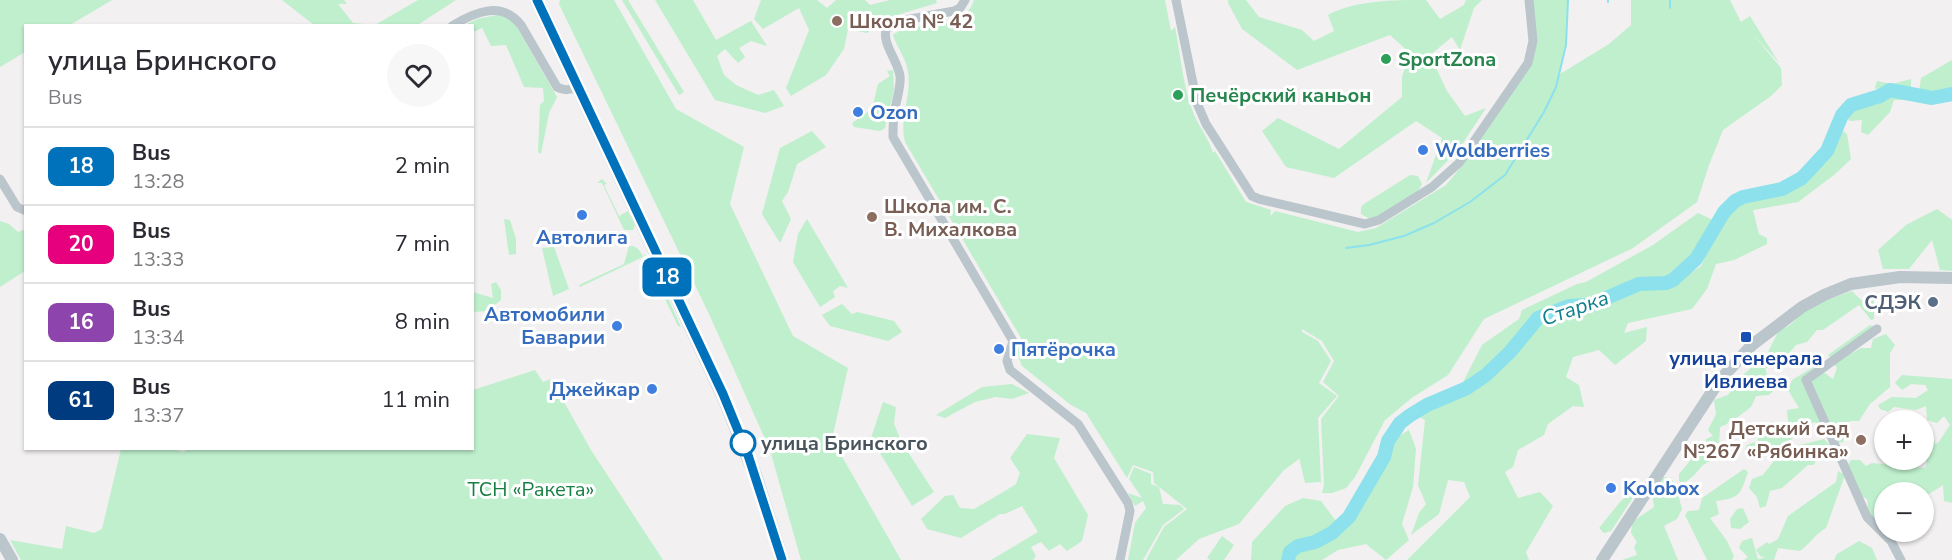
<!DOCTYPE html>
<html lang="en">
<head>
<meta charset="utf-8">
<style>
	body { margin:0; font-family:"Nunito Sans",sans-serif; background:#f7f7f7; color:#2b2b33; height:100vh; display:flex; flex-direction:column; font-size:22px; white-space:nowrap }
	* { box-sizing:border-box; margin:0 }
	p { font-size:20px; color:#7c7c81 }
	.icon { flex:none; width:33px; height:33px; fill:none; stroke:currentColor; stroke-width:2; stroke-linecap:round; stroke-linejoin:round }
	.map { position:relative; flex:1; overflow:hidden }
	.drawer { position:absolute; left:24px; top:24px; width:450px; height:426px; display:flex; flex-direction:column; background:#fff; border-radius:0px; box-shadow:0 2px 4px #0004 }
	.drawer>* { flex:none }
	.badge { padding:0 12px; border-radius:9px; font-size:21px; line-height:39px }
	.fabs { position:absolute; left:1874px; top:410px; display:grid; gap:12px }
	.fabs a { display:grid; place-items:center; width:60px; height:60px; border-radius:50%; background:#fff; box-shadow:0 2px 4px #0004; font-size:30px }
	.map>.badge { position:absolute; translate:-50% -50%; box-shadow:0 0 0 3px #fff }
	.round { display:grid; place-items:center; flex:none; width:63px; height:63px; border-radius:32px; background:#f7f7f7 }
	.head { display:flex; align-items:center; justify-content:space-between; height:102px; padding:0 24px }
	h1 { font-size:28px; font-weight:600; line-height:45px }
	ul { padding:0; list-style:none }
	li { display:flex; align-items:center; gap:18px; height:78px; padding:0 24px; border-top:2px solid #e1e1e2 }
	li div { flex:1 }
	li b { display:block; font-size:22px }
	li em { font-style:normal }
	li .badge { min-width:66px; font-weight:700; text-align:center }
	.map>svg:first-child { display:block }
</style>
</head>
<body>
<div class="map">
<svg width="1952" height="560" viewBox="0 0 1952 560">
	<rect width="100%" height="100%" fill="#f2f0f0"/>
	<g fill="#bfefcd">
		<polygon points="0,0 112,0 70,25 26,26 25,52 0,67"/>
		<polygon points="282,0 344,0 347,4 338,4 353,23 375,25 418,0 456,0 416,26 314,25"/>
		<polygon points="560,0 614,0 676,109 744,147 730,204 793,336 848,368 832,439 901,560 801,560 770,450 709,314 559,4"/>
		<polygon points="622,0 628,0 684,92 679,95"/>
		<polygon points="655,0 693,0 716,40 751,21 767,46 751,41 739,48 745,57 738,63 725,49 717,56 724,75 736,85 758,95 774,90 784,106 765,113 715,100"/>
		<polygon points="761,0 817,0 827,8 836,0 865,0 870,5 890,0 936,0 937,3 884,19 867,33 848,29 844,49 826,75 791,96 786,88 809,30 799,8 763,29 754,19"/>
		<path d="M974 0H1165L1171 31 1175 27C1181 57 1183 88 1194 115 1200 128 1209 139 1213 153L1215 151 1246 202 1271 210 1270 216 1275 211 1358 232 1376 228 1446 185 1461 167 1531 66 1537 41 1531 0H1568L1566 45 1560 74 1609 44 1631 25V0H1730L1741 22 1750 16 1779 63 1752 33 1781 68 1782 85 1771 96 1723 130 1709 165 1697 202 1633 248 1484 319 1448 375 1413 397 1385 420 1355 477 1346 488 1332 493H1322L1324 485 1321 419 1339 396 1323 382 1334 361 1322 341 1302 329V332L1318 341 1331 361 1319 383 1337 396 1318 418 1321 482 1305 483 1299 457V459L1283 471 1239 524 1199 539 1176 560H1146L1164 527 1187 509 1154 483 1153 472 1133 465 1127 478 1086 413 1071 405 1022 366 1017 353 1021 338 905 142C899 118 912 95 908 71 906 59 897 47 893 35 916 18 963 35 974 0Z"/>
		<path d="M1228 0H1246L1259 17 1302 30 1314 41 1334 31 1328 15C1356 0 1393 0 1426 0L1440 19 1464 5 1466 0H1482L1474 8 1460 50 1452 37 1430 55 1447 91 1465 116 1486 108 1459 149 1426 183 1442 138 1416 121 1334 178 1286 167 1262 131 1278 118 1339 149 1402 97V77L1410 53 1390 35 1297 70 1242 29 1228 3Z"/>
		<polygon points="502,14 514,22 557,97 549,113 541,154 538,152 540,105 544,101 543,88 524,87 506,45 491,46 482,28 473,32 472,26 463,26 477,19"/>
		<polygon points="1952,60 1952,93 1931,95 1919,92 1921,78"/>
		<polygon points="893,70 894,90 885,128 880,131 854,127 852,123 872,109 878,84 890,76 887,71"/>
		<polygon points="1911,79 1911,100 1894,100 1890,112 1868,135 1861,132 1862,120 1850,121 1846,117 1850,108 1869,103 1875,105 1883,102 1875,87 1877,81 1892,84"/>
		<polygon points="1839,128 1847,134 1851,159 1834,175 1798,202 1753,210 1759,234 1767,238 1767,244 1734,260 1716,264 1707,289 1692,309 1628,323 1624,333 1647,327 1646,341 1615,365 1599,350 1573,357 1566,377 1579,385 1584,407 1573,406 1548,424 1544,435 1518,450 1513,467 1505,472 1518,498 1540,492 1553,506 1526,552 1529,560 1407,560 1470,497 1464,482 1448,480 1439,514 1411,535 1419,513 1426,504 1418,485 1425,420 1416,415 1446,400 1462,384 1482,345 1519,319 1522,310 1577,284 1586,282 1653,245 1698,213 1713,220 1693,257 1670,278 1640,280 1588,302 1567,302 1537,315 1529,324 1535,325 1546,317 1576,309 1615,302 1639,290 1667,289 1701,266 1713,240 1734,209 1747,200 1785,194 1804,181 1824,159"/>
		<polygon points="812,131 826,147 797,164 788,192 782,201 791,219 780,243 762,214 780,148"/>
		<polygon points="1410,175 1418,176 1422,184 1418,191 1378,217 1370,219 1361,214 1361,207 1364,204"/>
		<polygon points="602,179 607,184 604,185 619,216 628,211 635,225 633,230 624,230 602,183 597,183"/>
		<polygon points="1937,209 1952,220 1952,271 1940,270 1932,240 1909,269 1883,269 1878,250 1906,225"/>
		<polygon points="504,219 510,220 516,239 516,254 509,255"/>
		<polygon points="807,219 848,288 840,286 833,291 835,297 820,307 793,262 798,234"/>
		<polygon points="0,221 9,224 18,232 26,229 25,271 0,287"/>
		<path d="M629 246C636 245 641 251 643 257L580 287 579 285 624 264Z"/>
		<polygon points="554,247 569,289 553,296 542,248"/>
		<polygon points="643,253 652,263 681,327 678,326"/>
		<polygon points="496,282 501,290 501,300 487,311 473,312 473,292 493,298 491,284"/>
		<path d="M1852 291 1861 300 1874 297V319L1871 320 1859 305 1823 330H1817L1807 342 1796 345C1788 356 1776 361 1765 369L1767 374 1764 380 1774 390 1769 395 1756 396 1751 407 1735 419 1731 418 1727 424 1720 427 1719 444 1725 446 1726 453 1721 456 1716 455C1712 462 1706 462 1701 467 1695 475 1691 478 1683 484L1679 481V474L1694 456H1701L1707 449 1706 439 1713 436 1708 430 1716 414 1714 400 1728 395 1742 376 1768 352 1779 330C1791 327 1794 320 1803 313 1817 302 1836 297 1852 291Z"/>
		<polygon points="842,304 852,314 857,312 894,321 902,332 888,341 830,326 822,315"/>
		<polygon points="1870,325 1875,327 1849,348 1852,353 1861,348 1871,348 1873,339 1886,334 1895,345 1890,353 1890,387 1870,404 1859,421 1850,421 1843,442 1836,443 1829,426 1813,422 1805,436 1798,434 1789,441 1792,447 1824,439 1835,451 1831,461 1818,455 1814,465 1808,465 1782,488 1770,491 1766,506 1760,508 1757,497 1749,488 1752,479 1763,475 1774,461 1784,461 1785,457 1770,448 1766,454 1758,458 1745,450 1747,445 1758,441 1757,431 1772,421 1779,427 1788,422 1787,410 1799,408 1788,390 1792,380 1815,366 1833,379 1837,368 1828,355"/>
		<polygon points="535,370 543,382 551,379 591,450 663,560 21,560 10,540 62,549 66,526 94,533 102,529 121,449 171,449 184,452 189,448 472,448 473,390"/>
		<path d="M1902 375 1952 379V503L1944 501 1943 485 1926 496 1928 508 1923 511V492H1884V522L1877 524 1869 517 1867 499 1859 495 1847 466 1851 460H1860L1866 466 1872 463 1925 468 1927 464C1921 453 1924 444 1927 432L1933 434 1935 444 1938 443 1950 425 1944 416 1937 423 1927 420 1926 406 1916 410 1894 407 1888 412 1880 409 1878 405 1892 397 1916 398 1928 390 1925 385 1911 384 1902 390 1895 383Z"/>
		<polygon points="1012,384 1029,393 1012,399 996,397 975,402 945,418 936,415 982,387"/>
		<polygon points="883,402 896,407 894,424 902,443 934,492 912,506 871,438"/>
		<polygon points="1409,430 1416,449 1413,487 1402,524 1409,540 1386,560 1366,544 1338,550 1322,560 1251,560 1252,542 1285,506 1303,498 1321,501 1336,521 1356,500 1391,441"/>
		<polygon points="1027,434 1060,438 1054,458 1088,515 1082,541 1067,551 1060,544 1049,551 1041,542 1031,547 1036,556 1033,560 991,560 1038,532 1022,506 1005,514 1000,514 961,538 927,529 921,519 945,496 953,495 960,508 974,509 1005,491 1016,484 1020,473 1010,458"/>
		<polygon points="1134,467 1151,474 1151,484 1159,487 1163,504 1180,505 1184,509 1163,525 1143,560 1128,560 1135,523 1146,508 1143,501 1135,506 1128,493 1142,498 1129,479"/>
		<path d="M1744 469 1748 472C1740 495 1740 498 1716 501L1719 514 1710 518 1727 541 1734 556 1732 560H1707L1685 515 1688 511 1699 510 1702 498Z"/>
		<path d="M1838 471 1845 475 1826 528C1815 534 1810 544 1800 551L1778 548 1774 560H1744L1748 557 1739 548 1742 541 1752 538 1758 559 1763 558 1764 556 1761 557 1756 550 1767 542 1769 544 1778 539 1788 516 1836 482Z"/>
		<polygon points="1661,477 1671,478 1676,487 1682,509 1677,519 1664,526 1678,560 1622,560 1637,555 1634,547 1637,542 1631,533 1632,522 1654,507 1652,495 1658,492"/>
		<polygon points="1630,493 1634,496 1611,531 1604,533 1599,528 1620,502"/>
		<polygon points="1743,508 1749,522 1740,529 1731,528 1730,519 1737,509"/>
		<polygon points="1222,536 1234,545 1224,560 1210,560 1207,558"/>
		<polygon points="1859,541 1872,548 1877,560 1834,560 1837,554"/>
	</g>
	<g fill="none" stroke-linecap="round" stroke-linejoin="round">
		<g stroke="#8ce1ec" stroke-width="2">
			<polyline points="1608,0 1608,2"/>
			<polyline points="1670,0 1670,8"/>
			<polyline points="1346,248 1369,245 1404,236 1434,223 1470,202 1505,175 1544,112 1556,87 1566,45 1568,0"/>
		</g>
		<polyline stroke="#8ce1ec" stroke-width="14" points="1288,560 1290,552 1298,546 1315,542 1332,533 1349,517 1384,457 1388,441 1400,423 1409,416 1427,405 1467,388 1486,375 1510,352 1538,318 1569,306 1590,305 1639,284 1666,283 1673,280 1696,259 1724,212 1735,201 1743,197 1782,189 1802,178 1827,151 1842,115 1851,105 1880,96 1890,90 1932,98 1952,94"/>
		<g stroke="#bbc5cc" stroke-width="9">
			<path d="M965 0 960 8 954 11 900 21 887 27C880 42 898 60 900 76 901 85 898 94 896 104 893 114 893 125 893 137L1013 341 1007 361 1010 370 1078 424 1128 503 1130 511 1120 560"/>
			<polyline points="1176,0 1197,103 1206,124 1252,196 1259,199 1365,224 1379,220 1432,187 1459,163 1528,63 1533,41 1529,0"/>
			<path d="M452 26C476 11 502 1 521 25L557 87C564 91 570 90 578 87"/>
			<polyline points="0,179 17,207 26,211"/>
			<polyline points="1877,329 1806,380 1867,517 1891,541 1901,560"/>
		</g>
		<g stroke="#bbc5cc" stroke-width="12">
			<polyline points="0,539 12,560"/>
			<polyline points="1602,560 1719,381 1752,345 1802,307 1824,295 1851,284 1900,277 1952,278"/>
		</g>
		<polyline stroke="#bdcad3" stroke-width="14" points="537,0 723,395 755,475 782,560"/>
	</g>
	<g fill="none" stroke-linecap="round" stroke-linejoin="round">
		<g stroke="#fff" stroke-width="14">
			<polyline id="line" points="537,0 723,394 748,455 782,560"/>
		</g>
		<use href="#line" stroke="#0072bc" stroke-width="9"/>
	</g>
	<g fill="#8d6e63" stroke="#fff" stroke-width="2">
		<circle cx="837" cy="21" r="6"/>
		<circle cx="872" cy="217" r="6"/>
		<circle cx="1861" cy="440" r="6"/>
	</g>
	<g fill="#2e9e5b" stroke="#fff" stroke-width="2">
		<circle cx="1386" cy="59" r="6"/>
		<circle cx="1178" cy="95" r="6"/>
	</g>
	<g fill="#3f7fe0" stroke="#fff" stroke-width="2">
		<circle cx="858" cy="112" r="6"/>
		<circle cx="1423" cy="150" r="6"/>
		<circle cx="582" cy="215" r="6"/>
		<circle cx="617" cy="326" r="6"/>
		<circle cx="999" cy="349" r="6"/>
		<circle cx="652" cy="389" r="6"/>
		<circle cx="1611" cy="488" r="6"/>
	</g>
	<circle fill="#5c6f8a" stroke="#fff" stroke-width="2" cx="1933" cy="302" r="6"/>
	<rect fill="#1a4fb4" stroke="#fff" stroke-width="2" x="1740" y="331" width="12" height="12" rx="3"/>
	<circle fill="#fff" stroke="#0072bc" stroke-width="3" cx="743" cy="443" r="12"/>
	<g text-anchor="middle" stroke-width="6" stroke-linejoin="round" paint-order="stroke">
		<g font-size="20" font-weight="bold" fill="#785e54" stroke="#fff" text-anchor="start">
			<text x="849" y="28">Школа № 42</text>
			<text x="884" y="213">Школа им. С.<tspan x="884" dy="23">В. Михалкова</tspan></text>
			<text x="1849" y="435" text-anchor="end">Детский сад<tspan x="1849" dy="23">№267 «Рябинка»</tspan></text>
		</g>
		<g font-size="20" font-weight="bold" fill="#27864d" stroke="#fff" text-anchor="start">
			<text x="1398" y="66">SportZona</text>
			<text x="1190" y="102">Печёрский каньон</text>
		</g>
		<g font-size="20" font-weight="bold" fill="#366cbe" stroke="#fff" text-anchor="start">
			<text x="870" y="119">Ozon</text>
			<text x="1435" y="157">Woldberries</text>
			<text x="582" y="244" text-anchor="middle">Автолига</text>
			<text x="605" y="321" text-anchor="end">Автомобили<tspan x="605" dy="23">Баварии</tspan></text>
			<text x="1011" y="356">Пятёрочка</text>
			<text x="640" y="396" text-anchor="end">Джейкар</text>
			<text x="1623" y="495">Kolobox</text>
		</g>
		<g font-size="20" font-weight="bold" fill="#4e5e75" stroke="#fff" text-anchor="end">
			<text x="1921" y="309">СДЭК</text>
		</g>
		<g font-size="20" font-weight="bold" fill="#164399" stroke="#fff">
			<text x="1746" y="365">улица генерала<tspan x="1746" dy="23">Ивлиева</tspan></text>
		</g>
		<g font-size="20" font-weight="bold" fill="#48555d" stroke="#fff" text-anchor="start">
			<text x="761" y="450">улица Бринского</text>
		</g>
		<g font-size="20" fill="#187f42" stroke="#fff">
			<text x="531" y="496">ТСН «Ракета»</text>
		</g>
		<g font-size="21" font-style="italic" fill="#0e7d8c" stroke="#fff">
			<text transform="translate(1575 308) rotate(-19)" y="7">Старка</text>
		</g>
	</g>
</svg>
<div class="fabs">
<a>+</a>
<a>−</a>
</div>
<b class="badge" style="left:667px;top:277px;background:#0072bc;color:#fff">18</b>
<section class="drawer">
<div class="head"><div><h1>улица Бринского</h1><p>Bus</p></div><a class="round"><svg class="icon" aria-label="heart" viewBox="0 0 24 24"><path d="M12 20l-8-8c-3-5 5-10 8-4 3-6 11-1 8 4z"/></svg></a></div>
<ul>
<li><span class="badge" style="background:#0072bc;color:#fff">18</span><div><b>Bus</b><p>13:28</p></div><em>2 min</em></li>
<li><span class="badge" style="background:#e6007e;color:#fff">20</span><div><b>Bus</b><p>13:33</p></div><em>7 min</em></li>
<li><span class="badge" style="background:#8e44ad;color:#fff">16</span><div><b>Bus</b><p>13:34</p></div><em>8 min</em></li>
<li><span class="badge" style="background:#003b80;color:#fff">61</span><div><b>Bus</b><p>13:37</p></div><em>11 min</em></li>
</ul>
</section>
</div>
</body>
</html>
